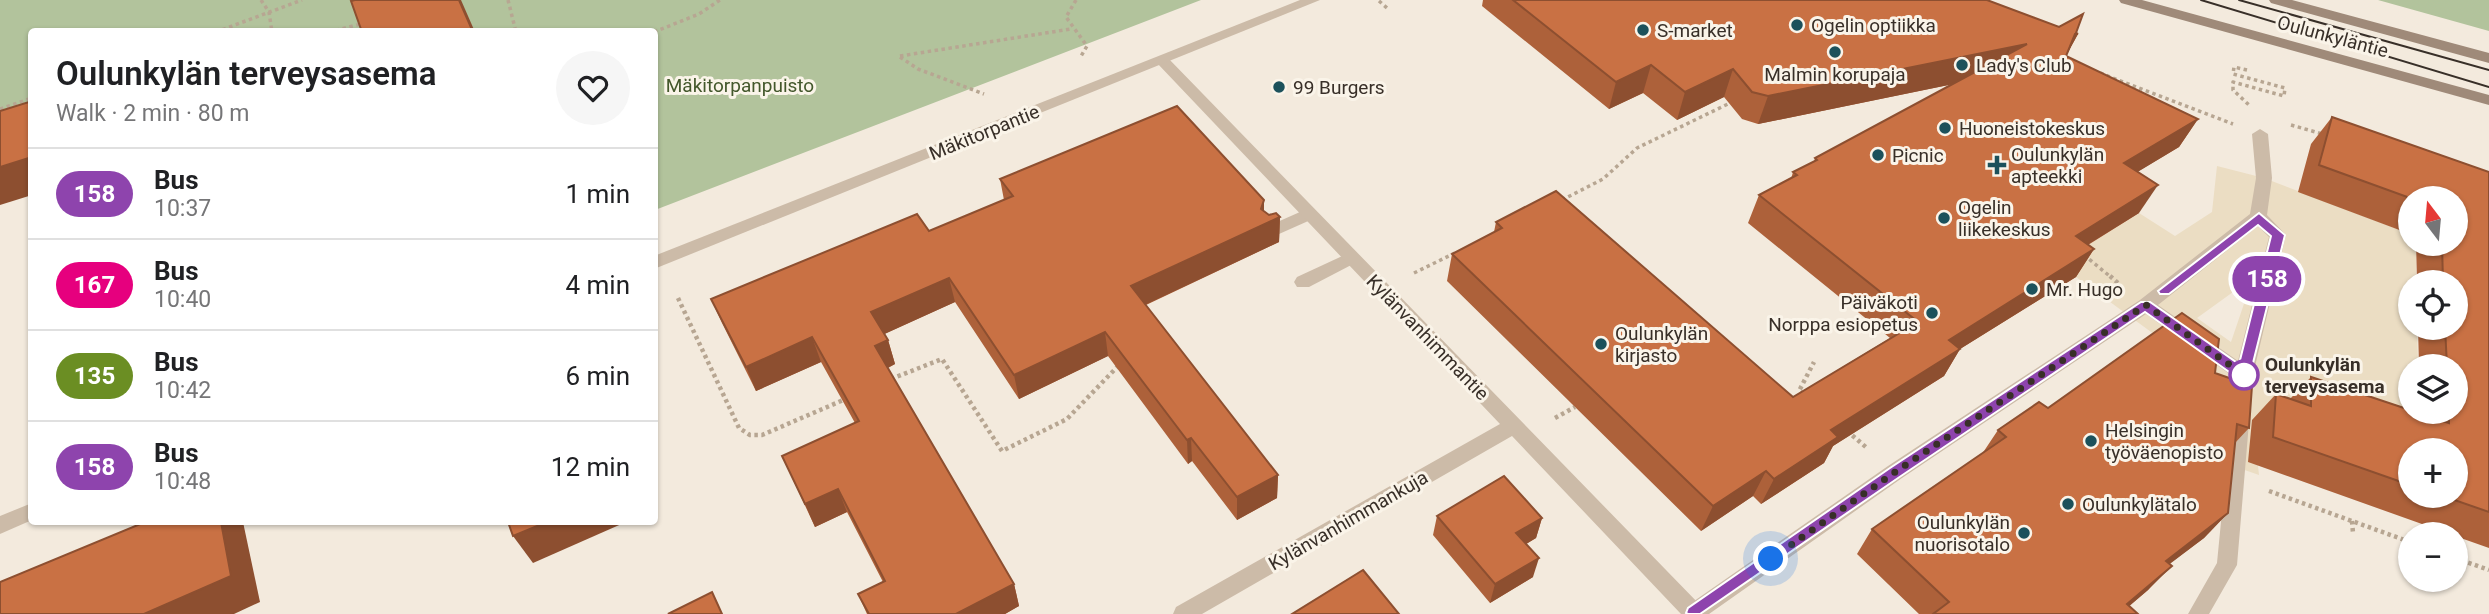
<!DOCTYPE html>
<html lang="en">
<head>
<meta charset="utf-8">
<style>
	body { margin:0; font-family:Roboto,sans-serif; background:#f6f6f6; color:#202124; height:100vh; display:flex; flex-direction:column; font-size:26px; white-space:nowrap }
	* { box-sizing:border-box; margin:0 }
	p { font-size:23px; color:#757577 }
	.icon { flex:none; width:38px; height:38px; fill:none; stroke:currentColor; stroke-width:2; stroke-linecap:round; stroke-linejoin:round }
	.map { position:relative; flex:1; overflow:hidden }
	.side { position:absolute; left:28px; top:28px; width:630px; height:497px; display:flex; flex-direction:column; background:#fff; border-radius:7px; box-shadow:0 2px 5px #0004 }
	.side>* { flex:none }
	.badge { padding:0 14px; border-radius:23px; font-size:24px; line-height:46px }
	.needle { width:46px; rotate:344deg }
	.tools { position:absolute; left:2398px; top:186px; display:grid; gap:14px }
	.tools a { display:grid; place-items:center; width:70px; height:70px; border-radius:50%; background:#fff; box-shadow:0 2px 5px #0004; font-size:35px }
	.you { position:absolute; width:35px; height:35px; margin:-18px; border:5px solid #fff; border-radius:50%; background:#1a73e8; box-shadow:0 0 0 10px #1a73e833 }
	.map>.badge { position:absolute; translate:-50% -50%; box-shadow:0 0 0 4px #fff }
	.round { display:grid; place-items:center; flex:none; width:74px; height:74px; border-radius:37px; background:#f6f6f6 }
	.overview { display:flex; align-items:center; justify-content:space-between; height:119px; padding:0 28px }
	h1 { font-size:33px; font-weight:600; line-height:52px }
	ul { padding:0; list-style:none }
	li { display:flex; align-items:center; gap:21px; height:91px; padding:0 28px; border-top:2px solid #e0e0e0 }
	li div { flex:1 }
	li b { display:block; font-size:26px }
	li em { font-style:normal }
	li .badge { min-width:77px; font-weight:700; text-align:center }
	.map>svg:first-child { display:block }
</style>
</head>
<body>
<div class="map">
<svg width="2489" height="614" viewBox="0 0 2489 614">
	<rect width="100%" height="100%" fill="#f3eadd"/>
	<g fill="#b2c39c">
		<polygon points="0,0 1201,0 655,210 654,32 32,32 31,119 0,130"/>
		<polygon points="2378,0 2489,0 2489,31"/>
	</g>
	<path fill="#ebddc3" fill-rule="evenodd" d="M2217 166 2264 178 2410 234V243H2416V282H2410V327H2417L2418 366H2410V411H2420L2421 449 2287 403 2258 466 2259 475 2213 459 2162 340 2076 277 2075 235 2089 244 2139 213 2175 236 2212 212ZM2240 287 2248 292 2231 342 2197 318Z"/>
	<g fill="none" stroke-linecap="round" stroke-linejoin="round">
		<g stroke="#b7a692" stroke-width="3.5" stroke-dasharray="3.5 3.5" stroke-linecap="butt">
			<polyline points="261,0 269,12 272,32"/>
			<polyline points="508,0 516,32"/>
			<polyline points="1076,0 1066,17 1087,46 1080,58"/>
			<polyline points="1379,1 1387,8"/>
			<polyline points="216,32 302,0"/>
			<polyline points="329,32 365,23"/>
			<polyline points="654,32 699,14 720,0"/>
			<polyline points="900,56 1071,29"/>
			<polyline points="900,57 918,69 984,94"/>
			<polyline points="2247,70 2234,67 2233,74 2285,88 2284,96 2233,82 2233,90 2249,105"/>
			<polyline points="2100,73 2233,124"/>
			<polyline points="0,109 32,98"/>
			<polyline points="2291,125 2326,135"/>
			<polyline points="1562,200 1603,179 1637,148 1732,102"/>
			<polyline points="2084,255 2112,278"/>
			<polyline points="1414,273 1457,252"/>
		</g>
		<g stroke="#b7a692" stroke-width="4.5" stroke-dasharray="3.5 3.5" stroke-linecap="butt">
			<polyline points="2110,276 2118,283"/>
			<polyline points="678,298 739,428 750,435 762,435 848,398"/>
			<polyline points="891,379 942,359 1002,451 1067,419 1120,364"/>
			<polyline points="1803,394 1799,391 1814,362"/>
			<polyline points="1555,418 1575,407"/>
			<polyline points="1847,431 1867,448"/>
			<polyline points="2269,491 2410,542"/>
			<polyline points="2352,521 2353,533"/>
			<polyline points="2455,558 2489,570"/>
		</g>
		<g fill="#ccbba8" fill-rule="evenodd">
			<path d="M2260 129 2268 134 2272 178 2267 215 2286 235 2253 375 2237 565 2209 614H2188L2217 563 2235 378 2146 314 1902 478 1709 614H1684L1687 606 1888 466 2140 300 2250 214 2256 178 2252 134ZM2258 226 2269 237 2238 361 2158 305Z"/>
			<polygon points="1309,208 1317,214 1315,218 1270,238 1262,232 1264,228"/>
			<polygon points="1351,252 1357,254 1359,258 1357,262 1309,287 1297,287 1294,282 1297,277"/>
		</g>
		<polygon fill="#ccbba8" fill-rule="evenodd" points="1162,55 1167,57 1702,607 1705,614 1681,614 1512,436 1202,614 1173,614 1176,607 1500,424 1157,63 1155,60"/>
		<g fill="#ccbba8" fill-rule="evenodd">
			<polygon points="1300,0 1320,0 654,269 654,256"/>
			<polygon points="32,503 32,520 0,534 0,516"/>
		</g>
		<g fill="#9f8a79" fill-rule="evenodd">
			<polygon points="2119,0 2142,0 2489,95 2489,105 2121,3"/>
			<polygon points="2269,0 2292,0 2489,53 2489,63 2271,3"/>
		</g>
		<g stroke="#382f28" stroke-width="2">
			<polyline points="2201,0 2489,87"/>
			<polyline points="2239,0 2489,70"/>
		</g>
	</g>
	<g fill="#ad613a" fill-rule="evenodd">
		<polygon points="1483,0 1987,0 2078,34 2066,56 2198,119 2179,147 2137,172 2139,213 2088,245 2094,249 2076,277 1960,349 1944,376 1833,446 1824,463 1761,504 1753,496 1701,531 1447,281 1452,254 1494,232 1496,222 1793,397 1890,338 1748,223 1759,195 1791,179 1793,172 1814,162 1815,158 1953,84 1758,124 1742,119 1724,97 1677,120 1643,93 1609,109 1482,6"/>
		<path d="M2332 117 2489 172V548L2455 536V534H2450L2248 462 2252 420 2276 394 2290 399 2311 377 2420 414V411H2455V366H2419L2418 327H2455V282H2417L2416 243H2455V198H2410V234L2298 192 2311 144ZM2410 450 2455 495H2410Z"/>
		<polygon points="1000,179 1264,212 1269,215 1280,217 1279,242 1146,305 1278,475 1277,498 1237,520 1192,461 1188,464 1108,356 1019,399 955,302 884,334 888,340 895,364 888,368 1014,584 1019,606 1005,614 867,614 858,594 883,582 847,512 815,527 782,456 855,423 821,362 756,391 722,323 711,299 929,231 1004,200"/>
		<polygon points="2215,373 2249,428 2235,443 2228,513 2204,538 2169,564 2148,590 2129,606 2138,614 1919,614 1857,554 1872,529 1982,454 1998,430"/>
		<polygon points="1437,516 1542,518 1536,538 1526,544 1533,577 1490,603 1433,535"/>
	</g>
	<g fill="#8d4f30">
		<polygon points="459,0 461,0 475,32 473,32"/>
		<polygon points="2075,34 2078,34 2063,61"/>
		<polygon points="2027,44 2012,72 1758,124 1768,96"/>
		<polygon points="1651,65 1643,93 1609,109 1616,82"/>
		<polygon points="1733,69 1724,97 1677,120 1685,92"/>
		<polygon points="2198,119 2179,147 2106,191 2124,163"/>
		<polygon points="32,157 32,195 0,205 0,167"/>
		<polygon points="2158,185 2139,213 2058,263 2076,236"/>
		<polygon points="1264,200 1264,224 1280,217 1279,242 1134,310 1131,286 1261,209"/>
		<polygon points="2094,249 2076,277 1960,349 1944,376 1833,446 1824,463 1761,504 1774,479 1831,430 1949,340"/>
		<polygon points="949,278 955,302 878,337 871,312"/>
		<polygon points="1105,332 1108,356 1019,399 1014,375"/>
		<polygon points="812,337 821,362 756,391 746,367"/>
		<polygon points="888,340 895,364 883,370 875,346"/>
		<polygon points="1191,438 1192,461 1188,464 1187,440"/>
		<polygon points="1766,471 1753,496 1701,531 1713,506"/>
		<polygon points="1278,475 1277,498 1237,520 1237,497"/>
		<polygon points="838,489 847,512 815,527 805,504"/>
		<polygon points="2228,513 2204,538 2142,585 2166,561"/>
		<polygon points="1542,518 1536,538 1511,553 1516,533"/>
		<polygon points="221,522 243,522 260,602 234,614 144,614"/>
		<polygon points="547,522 626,522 533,563 513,536"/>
		<polygon points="1539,558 1533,577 1490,603 1495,584"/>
		<polygon points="2172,566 2148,590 2120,614 2127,604"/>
		<polygon points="1014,584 1019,606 1005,614 956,614"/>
	</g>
	<g fill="#c97144" stroke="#8d4f30" stroke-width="2">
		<polygon points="355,0 459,0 473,32 362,32 351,1"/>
		<polygon points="1513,0 1987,0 2059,27 2083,14 2076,33 2078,34 2075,34 2066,56 2198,119 2124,163 2158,185 2076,236 2094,249 1949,340 1960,349 1831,430 1838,437 1774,479 1766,471 1713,506 1452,254 1502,228 1496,222 1556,191 1793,397 1918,322 1759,195 1797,175 1793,172 1817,160 1815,158 2027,44 1768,96 1752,92 1733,69 1685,92 1651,65 1616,82"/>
		<polygon points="32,101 32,157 0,167 0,111"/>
		<polygon points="1177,106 1264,200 1261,209 1269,215 1276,213 1280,217 1131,286 1278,475 1237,497 1191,438 1187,440 1105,332 1014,375 949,278 871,312 888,340 875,346 1014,584 956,614 869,614 858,594 885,581 838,489 805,504 782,456 859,421 812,337 746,367 711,299 917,214 929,231 1013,196 1000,179"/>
		<polygon points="2332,117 2489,172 2489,512 2440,495 2455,495 2455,450 2410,450 2410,485 2273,437 2276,394 2311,406 2311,377 2410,410 2410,411 2413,411 2449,423 2449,411 2455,411 2455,366 2447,366 2445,327 2455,327 2455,282 2443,282 2442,243 2455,243 2455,198 2410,198 2319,165"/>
		<polygon points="2182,313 2219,339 2215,373 2252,386 2249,428 2237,424 2228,513 2166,561 2172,566 2127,604 2138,614 1933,614 1949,602 1872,529 2006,437 1998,430 2039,402 2048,408"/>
		<polygon points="1504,476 1542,518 1516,533 1539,558 1495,584 1437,516"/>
		<polygon points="145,522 221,522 231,576 144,614 0,614 0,582"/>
		<polygon points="508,522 547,522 513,536"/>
		<polygon points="1363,570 1399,614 1292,614"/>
		<polygon points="712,592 722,614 668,614"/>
	</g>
	<polygon fill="#8e44ad" stroke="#fff" stroke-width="2" points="2259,213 2285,235 2249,379 2239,379 2145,312 1901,476 1700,614 1688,614 1686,613 1688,608 1890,468 2141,302 2150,302 2239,364 2271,236 2258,225 2169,294 2160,294 2158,291"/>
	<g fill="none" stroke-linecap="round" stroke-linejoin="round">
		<polyline stroke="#382f28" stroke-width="7" stroke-dasharray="0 12.6" points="1771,559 1895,472 2146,305 2244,375"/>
	</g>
	<g fill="#1c515b" stroke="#faf4e9" stroke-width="2.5">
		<circle cx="1797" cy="25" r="7"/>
		<circle cx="1643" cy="30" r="7"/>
		<circle cx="1835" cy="52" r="7"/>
		<circle cx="1962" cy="65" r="7"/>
		<circle cx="1279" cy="87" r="7"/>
		<circle cx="1945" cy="128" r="7"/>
		<circle cx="1878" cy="155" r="7"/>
		<path d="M1993.5 154.5h7v7h7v7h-7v7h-7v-7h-7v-7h7z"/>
		<circle cx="1944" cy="218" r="7"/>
		<circle cx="2032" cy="289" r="7"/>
		<circle cx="1932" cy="313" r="7"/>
		<circle cx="1601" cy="344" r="7"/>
		<circle cx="2091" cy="441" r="7"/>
		<circle cx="2068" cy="504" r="7"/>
		<circle cx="2024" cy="533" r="7"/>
	</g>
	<circle fill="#fff" stroke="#8e44ad" stroke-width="3.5" cx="2244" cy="375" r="14"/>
	<g text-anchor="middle" stroke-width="6" stroke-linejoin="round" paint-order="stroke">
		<g font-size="19" fill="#382f28" stroke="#faf4e9" text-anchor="start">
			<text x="1811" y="32">Ogelin optiikka</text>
			<text x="1657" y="37">S-market</text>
			<text x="1976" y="72">Lady's Club</text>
			<text x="1835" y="81" text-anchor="middle">Malmin korupaja</text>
			<text x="1293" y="94">99 Burgers</text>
			<text x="1959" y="135">Huoneistokeskus</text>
			<text x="2011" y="161">Oulunkylän<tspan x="2011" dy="22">apteekki</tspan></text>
			<text x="1892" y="162">Picnic</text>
			<text x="1958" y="214">Ogelin<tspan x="1958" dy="22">liikekeskus</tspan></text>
			<text x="2046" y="296">Mr. Hugo</text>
			<text x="1918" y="309" text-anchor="end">Päiväkoti<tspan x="1918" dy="22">Norppa esiopetus</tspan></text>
			<text x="1615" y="340">Oulunkylän<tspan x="1615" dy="22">kirjasto</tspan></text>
			<text x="2105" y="437">Helsingin<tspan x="2105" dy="22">työväenopisto</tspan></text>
			<text x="2082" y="511">Oulunkylätalo</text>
			<text x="2010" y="529" text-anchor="end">Oulunkylän<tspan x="2010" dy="22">nuorisotalo</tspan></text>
		</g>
		<g font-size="19" fill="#382f28" stroke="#faf4e9">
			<text transform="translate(2333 36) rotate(15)" y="7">Oulunkyläntie</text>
			<text transform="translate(984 132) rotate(-22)" y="7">Mäkitorpantie</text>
			<text transform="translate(1428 337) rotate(46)" y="7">Kylänvanhimmantie</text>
			<text transform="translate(1348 520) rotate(-30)" y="7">Kylänvanhimmankuja</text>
		</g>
		<g font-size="19" fill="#43572b" stroke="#faf4e9">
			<text x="740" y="92">Mäkitorpanpuisto</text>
		</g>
		<g font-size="19" font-weight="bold" fill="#382f28" stroke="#faf4e9" text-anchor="start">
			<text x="2265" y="371">Oulunkylän<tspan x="2265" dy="22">terveysasema</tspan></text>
		</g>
	</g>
</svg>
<div class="tools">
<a><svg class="needle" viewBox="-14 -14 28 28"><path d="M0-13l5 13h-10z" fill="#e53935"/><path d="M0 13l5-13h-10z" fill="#757577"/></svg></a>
<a><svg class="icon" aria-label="locate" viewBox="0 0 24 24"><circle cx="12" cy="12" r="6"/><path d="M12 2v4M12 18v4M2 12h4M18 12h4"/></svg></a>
<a><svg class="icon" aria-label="layers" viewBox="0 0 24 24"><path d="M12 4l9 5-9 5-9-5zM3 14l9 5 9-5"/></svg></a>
<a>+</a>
<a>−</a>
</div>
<div class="you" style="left:1771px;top:559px"></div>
<b class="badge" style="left:2267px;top:279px;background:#8e44ad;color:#fff">158</b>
<section class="side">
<div class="overview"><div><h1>Oulunkylän terveysasema</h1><p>Walk · 2 min · 80 m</p></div><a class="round"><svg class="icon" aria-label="heart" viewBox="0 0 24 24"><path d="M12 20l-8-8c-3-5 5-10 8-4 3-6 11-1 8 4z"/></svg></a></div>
<ul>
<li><span class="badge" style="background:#8e44ad;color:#fff">158</span><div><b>Bus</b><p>10:37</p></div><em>1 min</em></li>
<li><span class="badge" style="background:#e6007e;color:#fff">167</span><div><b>Bus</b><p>10:40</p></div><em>4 min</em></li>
<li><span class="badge" style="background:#6b8e23;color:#fff">135</span><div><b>Bus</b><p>10:42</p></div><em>6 min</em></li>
<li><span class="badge" style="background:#8e44ad;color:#fff">158</span><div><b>Bus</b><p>10:48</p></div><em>12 min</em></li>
</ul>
</section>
</div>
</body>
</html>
